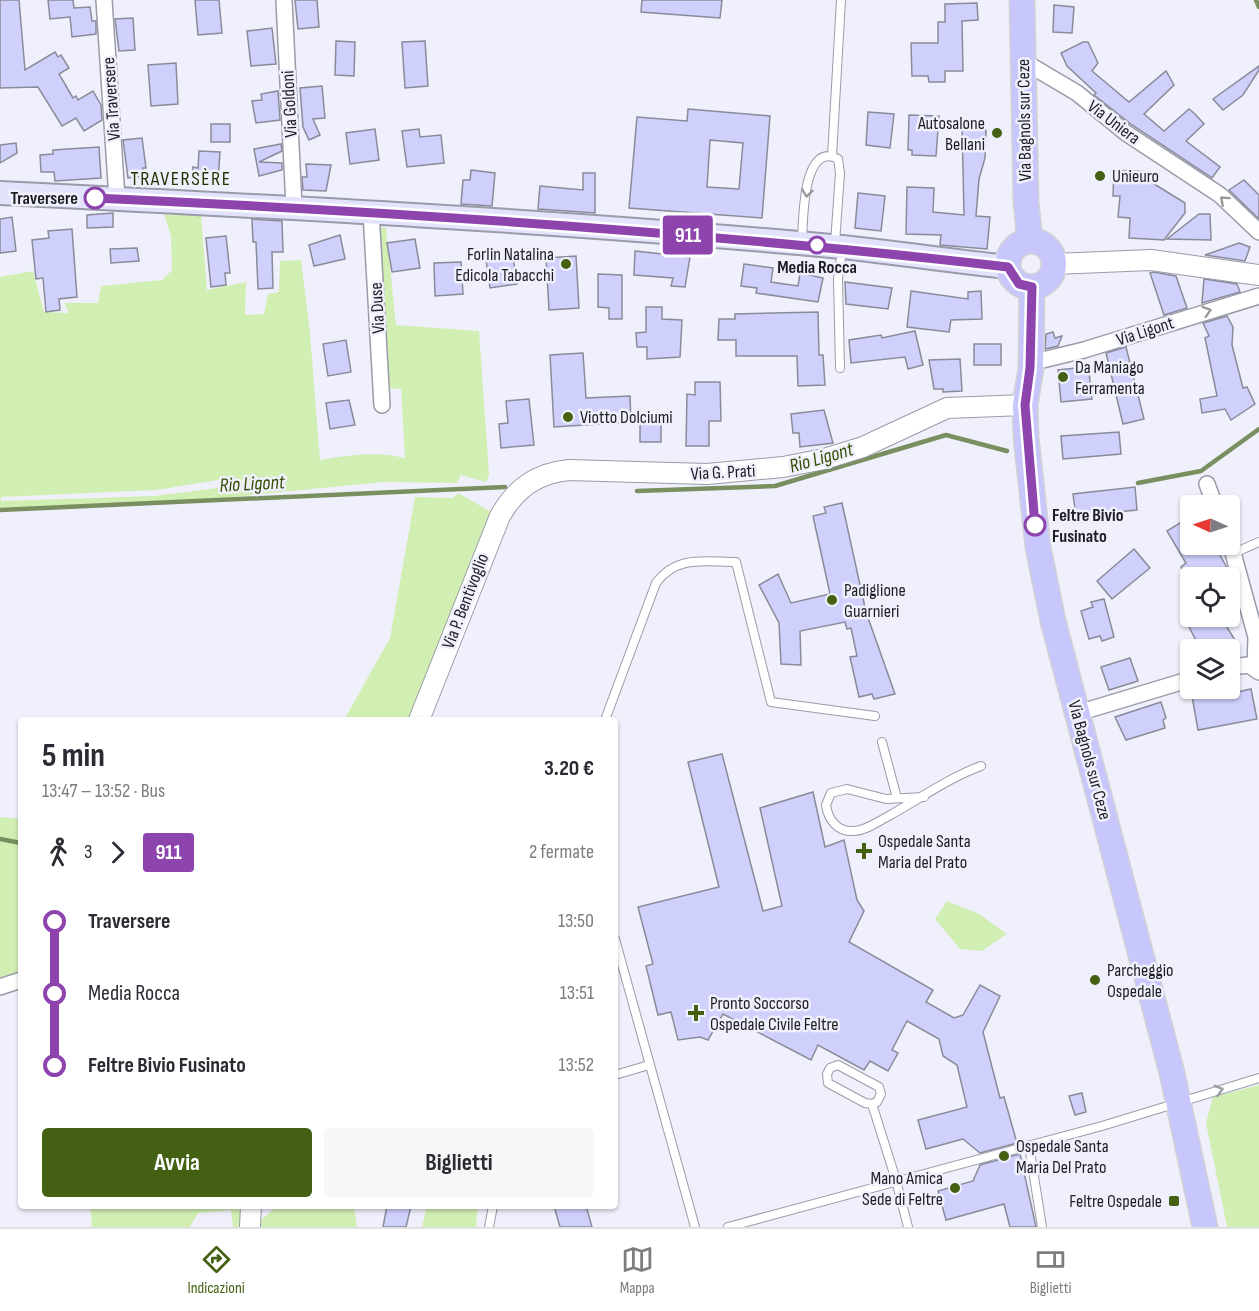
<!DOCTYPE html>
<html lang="it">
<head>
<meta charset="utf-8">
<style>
	body { margin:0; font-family:"Sofia Sans Condensed",sans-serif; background:#f7f7f7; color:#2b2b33; height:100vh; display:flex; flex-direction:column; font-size:22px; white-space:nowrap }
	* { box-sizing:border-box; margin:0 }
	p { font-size:20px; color:#7c7c81 }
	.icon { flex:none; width:33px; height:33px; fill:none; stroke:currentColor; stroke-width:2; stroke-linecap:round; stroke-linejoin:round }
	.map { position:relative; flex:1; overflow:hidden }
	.drawer { position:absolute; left:18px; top:717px; width:600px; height:492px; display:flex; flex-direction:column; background:#fff; border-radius:6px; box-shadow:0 2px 4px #0004 }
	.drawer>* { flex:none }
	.badge { padding:0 12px; border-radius:4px; font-size:21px; line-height:39px }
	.needle { width:39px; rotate:273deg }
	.tools { position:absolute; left:1180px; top:495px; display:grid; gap:12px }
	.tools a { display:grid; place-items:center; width:60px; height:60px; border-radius:6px; background:#fff; box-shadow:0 2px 4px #0004; font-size:30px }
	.map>.badge { position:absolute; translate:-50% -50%; box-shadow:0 0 0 3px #fff }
	.legs { display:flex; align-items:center; gap:9px; height:66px; padding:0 24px; font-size:20px }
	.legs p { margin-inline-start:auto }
	.overview { display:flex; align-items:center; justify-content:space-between; height:102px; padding:0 24px }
	h1 { font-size:33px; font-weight:700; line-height:45px }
	.button { display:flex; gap:12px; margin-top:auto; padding:12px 24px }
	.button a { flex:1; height:69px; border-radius:6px; background:#436013; color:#fff; font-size:24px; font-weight:700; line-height:69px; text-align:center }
	.button a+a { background:#f7f7f7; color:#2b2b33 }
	ul { padding:0 24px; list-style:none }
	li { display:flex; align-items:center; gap:21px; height:72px; font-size:22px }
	li i { display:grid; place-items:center; width:9px; height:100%; margin:0 8px; background:currentColor }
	li i::after { content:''; width:15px; height:15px; margin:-8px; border:4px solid; border-radius:50%; background:#fff }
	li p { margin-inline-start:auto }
	li:first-child i { background:linear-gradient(#0000 50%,currentColor 0) }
	li:last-child i { background:linear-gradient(currentColor 50%,#0000 0) }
	.tab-bar { display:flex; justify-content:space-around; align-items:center; height:84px; border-top:2px solid #e1e1e2; background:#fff; font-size:16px; color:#7c7c81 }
	.tab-bar a { display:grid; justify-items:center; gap:3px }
	.tab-bar .selected { color:#436013 }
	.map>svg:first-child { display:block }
</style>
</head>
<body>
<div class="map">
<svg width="1259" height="1227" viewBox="0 0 1259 1227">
	<rect width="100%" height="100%" fill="#f0f0fd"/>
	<g fill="#d2efb3" fill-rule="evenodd">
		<path d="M164 214H201L207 290 246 282 245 315 264 314 268 294 279 292 280 261 301 260 310 333 320 460C350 455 376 451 405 458L401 389 386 388 380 227 386 228 396 325 479 331 489 475 486 482 461 475 457 483 383 482 182 502 0 508V277L33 271 44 312 69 313 64 303H98L101 286 162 280 172 270 171 236ZM231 478 233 486 154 496 1 501V497L156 490Z"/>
		<polygon points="458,493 495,514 411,720 344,720 390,638 415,497 453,498"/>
		<polygon points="0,817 21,819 21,980 0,987"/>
		<polygon points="947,901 979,914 1007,934 982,951 960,949 935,919"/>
		<polygon points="1259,1085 1259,1227 1227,1227 1206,1123 1213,1097"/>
		<polygon points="90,1206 242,1206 242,1227 233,1227 231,1210 198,1213 190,1227 92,1227"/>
		<polygon points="277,1206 354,1206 357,1227 260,1227 260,1221"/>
		<polygon points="427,1206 478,1206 476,1227 422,1227"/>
	</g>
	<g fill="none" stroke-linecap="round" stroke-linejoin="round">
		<g stroke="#798f60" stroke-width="4.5">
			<polyline points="1256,0 1259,7"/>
			<polyline points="1138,483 1201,471 1259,429"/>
			<polyline points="637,491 775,486 946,435 1007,451"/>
			<polyline points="0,510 505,487"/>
			<polyline points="0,839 21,843"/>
		</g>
	</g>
	<g fill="#cfd0fc" stroke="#8a8b99" stroke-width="1.5" fill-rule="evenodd">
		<polygon points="0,0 19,0 25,70 55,52 58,57 61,55 69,68 59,74 73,98 76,96 78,100 93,91 101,105 102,120 84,131 76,118 62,126 38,87 0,88"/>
		<polygon points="48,0 73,0 74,8 90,7 92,21 96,21 96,34 72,37 70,17 50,19"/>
		<polygon points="195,0 219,0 222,33 198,35"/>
		<polygon points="295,0 317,0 319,27 298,29"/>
		<polygon points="642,0 722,0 720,18 641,12"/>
		<polygon points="977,3 978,20 962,21 963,71 945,71 945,82 929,82 928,76 912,76 911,43 938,43 938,22 945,22 945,4"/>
		<polygon points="1054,5 1074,7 1072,33 1053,32"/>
		<polygon points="133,18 135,50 119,51 115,19"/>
		<polygon points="272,28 276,64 251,66 247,31"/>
		<polygon points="336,41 355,42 354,76 335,75"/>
		<polygon points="425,41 428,86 405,88 402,42"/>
		<polygon points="1083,42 1088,42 1098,63 1092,71 1129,102 1166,71 1174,85 1144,114 1164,131 1189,109 1195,114 1204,124 1186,141 1220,167 1212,178 1132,125 1094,95 1096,93 1067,66 1061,53"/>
		<polygon points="176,63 178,104 151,106 148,65"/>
		<polygon points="1259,66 1259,70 1243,95 1223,110 1213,99"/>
		<polygon points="322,86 325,118 313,119 320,135 309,140 303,127 300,88"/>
		<polygon points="278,91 280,120 256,123 252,101 262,100 261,94"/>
		<path d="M688 109 770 116 762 218 629 208 637 117 687 121ZM710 140 743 143 739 189 707 187Z"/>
		<polygon points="868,112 894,114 890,148 866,145"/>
		<polygon points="909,115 939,116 936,156 912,155 912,150 908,150"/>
		<rect x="211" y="124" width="19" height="18"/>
		<polygon points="962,125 986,130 985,158 979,179 976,216 990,217 987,249 940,245 941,235 906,234 907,187 934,188 933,212 964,215"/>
		<polygon points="375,129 379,160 350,164 346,133"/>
		<polygon points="419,129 420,137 441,135 444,163 407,167 402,131"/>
		<polygon points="142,138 146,168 143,168 143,176 128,178 123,140"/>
		<polygon points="16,143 17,153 0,163 0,145"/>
		<polygon points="281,144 282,151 259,162 282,163 282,170 259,176 254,149"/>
		<polygon points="99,147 101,178 55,181 54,172 41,172 40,155 53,154 53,150"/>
		<polygon points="199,151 220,152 218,181 192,179 193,167 198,168"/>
		<polygon points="306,164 331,165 326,191 303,190 302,177 307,177"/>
		<polygon points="471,170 495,173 492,206 461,204 463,180 470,180"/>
		<polygon points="1114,170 1152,172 1151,182 1185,203 1185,213 1164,240 1129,238 1130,218 1118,217 1120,196 1113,196"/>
		<polygon points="583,173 595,173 595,213 538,209 540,186 583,190"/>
		<polygon points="1244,180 1259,195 1259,219 1229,190"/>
		<polygon points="858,193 885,196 881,231 855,228"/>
		<polygon points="113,213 113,227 87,228 87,215"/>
		<polygon points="1199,214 1210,214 1211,240 1167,239"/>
		<polygon points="12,217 16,251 0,253 0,219"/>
		<polygon points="252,219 282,221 283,252 272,252 273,288 258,289 256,242 253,242"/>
		<polygon points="72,229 77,297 59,299 60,310 46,312 43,278 36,279 32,240 49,238 48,231"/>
		<polygon points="340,235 345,259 314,266 309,245"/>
		<polygon points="226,236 230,273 225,273 226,285 211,287 206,238"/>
		<polygon points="415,239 420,268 392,272 387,243"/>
		<polygon points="1239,243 1250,247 1245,261 1205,255"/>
		<polygon points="137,248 139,261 111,263 110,249"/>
		<polygon points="635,251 690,257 685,287 671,286 673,278 634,275"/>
		<polygon points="513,256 517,284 490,288 486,260"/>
		<polygon points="576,256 579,308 549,310 546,258"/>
		<polygon points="461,262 463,294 435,296 434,263"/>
		<polygon points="744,264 773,268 771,282 798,286 800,273 823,278 818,302 756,293 757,288 741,286"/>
		<polygon points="1153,272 1176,276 1187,308 1164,315 1150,273"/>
		<polygon points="598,274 622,275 622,319 609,319 609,308 598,307"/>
		<polygon points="1204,279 1237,284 1240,292 1202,303"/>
		<polygon points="845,282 892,288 888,309 846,304"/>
		<polygon points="911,291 968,299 968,292 981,291 982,319 951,320 949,332 907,327"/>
		<polygon points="646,307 662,307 662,319 682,320 680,357 647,359 647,347 637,347 636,333 646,332"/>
		<polygon points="818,312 819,355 823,355 825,385 798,386 797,356 736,356 736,340 718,340 719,319 735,319 735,314"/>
		<polygon points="1227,316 1233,327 1232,345 1243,388 1247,387 1255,404 1231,420 1225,409 1202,413 1200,399 1217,396 1205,338 1209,336 1203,323"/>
		<polygon points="915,331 923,365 908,369 905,357 851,363 849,340 881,335 882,338"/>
		<polygon points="1053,332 1055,338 1062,336 1058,346 1045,349 1046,334"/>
		<polygon points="346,340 351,372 328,376 323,344"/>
		<rect x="974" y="344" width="27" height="21"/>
		<polygon points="1126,347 1144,419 1123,424 1106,353"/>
		<polygon points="583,353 586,398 630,396 631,422 554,427 550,355"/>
		<polygon points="960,359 962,391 943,392 943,389 934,389 929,360"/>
		<polygon points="1076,368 1076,373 1089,372 1092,399 1061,402 1058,370"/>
		<polygon points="695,382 720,382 721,421 709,421 709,446 686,446 687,394 695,395"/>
		<polygon points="529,399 534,445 501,448 499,424 508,423 506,401"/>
		<polygon points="349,400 355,425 330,429 326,403"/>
		<polygon points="824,410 833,443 800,447 799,433 793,433 791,414"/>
		<rect x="640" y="417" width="21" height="25"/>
		<polygon points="1119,432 1121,454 1063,459 1061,436"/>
		<polygon points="1135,487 1137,510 1076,516 1073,494"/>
		<polygon points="842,503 866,612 895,694 874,699 872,694 859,697 850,657 857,656 851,628 847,629 845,622 800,631 801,665 781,664 779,623 759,585 778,574 791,603 830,594 813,516 826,513 824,507"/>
		<polygon points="1191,516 1191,544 1214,544 1226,566 1228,571 1218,578 1187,578 1181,567 1186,563 1167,531"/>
		<polygon points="1134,549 1150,568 1112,599 1097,581"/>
		<polygon points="1104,599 1114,637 1102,641 1100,636 1089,639 1081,611 1093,607 1091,602"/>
		<polygon points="1200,616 1220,616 1235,640 1217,650 1201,650 1187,623"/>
		<polygon points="1130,658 1138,681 1109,690 1101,667"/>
		<polygon points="1227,689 1228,694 1251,689 1257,719 1198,730 1192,696"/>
		<polygon points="1161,702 1166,718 1163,720 1165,728 1126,740 1115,717"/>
		<polygon points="722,754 763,911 782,906 760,808 813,792 825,847 844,840 857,900 864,911 849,942 933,990 926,1002 954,1018 963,1015 980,985 1000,996 983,1032 1000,1098 1004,1097 1017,1143 980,1153 963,1139 926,1149 918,1120 967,1107 957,1065 943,1056 939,1039 907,1021 892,1050 898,1053 888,1071 870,1061 864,1070 818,1045 811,1060 723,1014 708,1040 700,1037 678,1040 671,1012 658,1015 646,966 653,964 638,907 719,887 688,762"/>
		<polygon points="1082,1093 1086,1112 1075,1115 1069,1096"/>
		<polygon points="1020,1154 1036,1227 1010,1227 1004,1204 946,1220 938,1191 973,1181 980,1165"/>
		<polygon points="387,1206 411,1206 406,1227 383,1227"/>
		<polygon points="554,1206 586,1206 592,1227 560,1227"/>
	</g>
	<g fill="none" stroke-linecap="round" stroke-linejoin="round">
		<g stroke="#9a9ba9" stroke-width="10">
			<g id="service">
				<polyline points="832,156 841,0"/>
				<path d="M802 243C803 223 802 140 838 159L840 173 835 243"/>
				<polyline points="840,368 838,279 842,250"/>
				<polyline points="1234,553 1259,542"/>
				<path d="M605 720 656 583C677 555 704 562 736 562L771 702 875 716"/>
				<polyline points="882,742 897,798"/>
				<path d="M924 797 886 799 847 789 831 793 826 805C828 819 837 832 853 831 865 831 877 822 887 817 918 800 948 778 981 766"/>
				<polyline points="615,939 695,1227"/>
				<polygon points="838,1065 879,1087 881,1094 877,1102 872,1104 865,1103 828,1083 827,1074 830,1068"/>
				<polyline points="615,1075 649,1065"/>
				<polyline points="872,1104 896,1180 908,1227"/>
				<polyline points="1029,1145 1042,1227"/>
				<polyline points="489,1227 493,1206"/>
				<polyline points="728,1227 1102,1126 1259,1078"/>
			</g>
		</g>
		<g stroke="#9a9ba9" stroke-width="18">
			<g id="minor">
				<polyline points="104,0 117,199"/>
				<polyline points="284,0 294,207"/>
				<polyline points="1023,61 1077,93 1126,133 1220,195 1259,232"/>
				<polyline points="371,212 382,405"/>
				<polyline points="1030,363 1084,350 1259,296"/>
				<polyline points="1207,484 1215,506"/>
				<polyline points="1230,542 1256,637 1255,668"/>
				<polyline points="1230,667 1249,665 1259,672"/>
				<polyline points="1078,713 1191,679"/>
				<polyline points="0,987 21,980"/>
			</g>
		</g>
		<g stroke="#9a9ba9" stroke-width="22">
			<g id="tertiary">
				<polyline points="1054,264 1151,260 1259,275"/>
				<path d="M419 720 500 516C516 488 537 473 569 470L707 474 783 467 824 459 863 447 947 408 1025 405"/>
				<polyline points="250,1227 251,1206"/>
			</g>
		</g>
		<g stroke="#9a9ba9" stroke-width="26">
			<path id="secondary" d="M0 193C281 207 562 221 842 247 897 253 953 261 1008 267"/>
		</g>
		<g stroke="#d2d2d3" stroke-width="27">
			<g id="primary">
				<polyline points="1022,0 1026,202 1030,241"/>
				<circle cx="1031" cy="264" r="23"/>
				<polyline points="1032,287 1031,368 1025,405 1026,437 1038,547 1053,621 1172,1073 1205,1227"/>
			</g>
		</g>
		<use href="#service" stroke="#fff" stroke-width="8"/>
		<use href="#minor" stroke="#fff" stroke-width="15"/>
		<use href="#tertiary" stroke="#fff" stroke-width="20"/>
		<use href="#secondary" stroke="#e3e3fe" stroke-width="22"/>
		<use href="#primary" stroke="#c7c7fd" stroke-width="24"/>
	</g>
	<defs><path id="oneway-chevron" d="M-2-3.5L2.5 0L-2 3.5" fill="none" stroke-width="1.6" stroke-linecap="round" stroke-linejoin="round" transform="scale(1.5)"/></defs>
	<g stroke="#999a9c">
		<use href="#oneway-chevron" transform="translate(807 193) rotate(97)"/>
		<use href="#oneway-chevron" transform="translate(1224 200) rotate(-138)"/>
		<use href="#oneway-chevron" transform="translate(1207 311) rotate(-18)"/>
		<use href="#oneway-chevron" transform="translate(1219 1090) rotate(-17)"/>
	</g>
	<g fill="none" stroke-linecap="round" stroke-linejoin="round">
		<g stroke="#fff" stroke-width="14">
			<path id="line-1" d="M95 198C400 212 705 232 1008 267L1019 284 1032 287 1030 368 1025 405 1035 525"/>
		</g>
		<use href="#line-1" stroke="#8e44ad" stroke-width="9"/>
	</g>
	<g fill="#436013" stroke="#f0f0fd" stroke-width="2">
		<circle cx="997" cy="133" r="6"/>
		<circle cx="1100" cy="176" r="6"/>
		<circle cx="566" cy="264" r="6"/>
		<circle cx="1063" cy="377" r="6"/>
		<circle cx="568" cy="417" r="6"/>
		<circle cx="832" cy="600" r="6"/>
		<path d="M861 842h6v6h6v6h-6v6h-6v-6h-6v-6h6z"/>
		<circle cx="1095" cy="980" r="6"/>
		<path d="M693 1004h6v6h6v6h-6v6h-6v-6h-6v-6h6z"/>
		<circle cx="1004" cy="1156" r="6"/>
		<circle cx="955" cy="1188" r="6"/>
		<rect x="1168" y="1195" width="12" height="12" rx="3"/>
	</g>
	<g fill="#fff" stroke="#8e44ad" stroke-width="3">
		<circle cx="95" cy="198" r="10"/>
		<circle cx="817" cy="245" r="8"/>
		<circle cx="1035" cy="525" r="10"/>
	</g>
	<g text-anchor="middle" stroke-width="5" stroke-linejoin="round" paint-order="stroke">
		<g font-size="18" fill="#1d1e23" stroke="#f0f0fd">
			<text transform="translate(111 99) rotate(-94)" y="6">Via Traversere</text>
			<text transform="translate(289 104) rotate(-93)" y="6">Via Goldoni</text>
			<text transform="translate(1024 120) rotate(-91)" y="6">Via Bagnols sur Ceze</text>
			<text transform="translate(1114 122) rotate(37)" y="6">Via Uniera</text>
			<text transform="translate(377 308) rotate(-93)" y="6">Via Duse</text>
			<text transform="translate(1145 331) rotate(-18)" y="6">Via Ligont</text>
			<text transform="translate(723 472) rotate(-3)" y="6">Via G. Prati</text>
			<text transform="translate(465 601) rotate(-69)" y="6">Via P. Bentivoglio</text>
			<text transform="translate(1090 760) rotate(75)" y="6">Via Bagnols sur Ceze</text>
		</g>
		<g font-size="18" fill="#1d1e23" stroke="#f0f0fd" text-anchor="start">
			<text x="985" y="129" text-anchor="end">Autosalone<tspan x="985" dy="21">Bellani</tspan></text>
			<text x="1112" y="182">Unieuro</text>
			<text x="554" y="260" text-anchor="end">Forlin Natalina<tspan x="554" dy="21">Edicola Tabacchi</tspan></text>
			<text x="1075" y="373">Da Maniago<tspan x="1075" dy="21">Ferramenta</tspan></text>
			<text x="580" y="423">Viotto Dolciumi</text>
			<text x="844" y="596">Padiglione<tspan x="844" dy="21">Guarnieri</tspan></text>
			<text x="878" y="847">Ospedale Santa<tspan x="878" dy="21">Maria del Prato</tspan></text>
			<text x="1107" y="976">Parcheggio<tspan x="1107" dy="21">Ospedale</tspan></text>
			<text x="710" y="1009">Pronto Soccorso<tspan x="710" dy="21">Ospedale Civile Feltre</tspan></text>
			<text x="1016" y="1152">Ospedale Santa<tspan x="1016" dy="21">Maria Del Prato</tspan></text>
			<text x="943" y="1184" text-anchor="end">Mano Amica<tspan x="943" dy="21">Sede di Feltre</tspan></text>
			<text x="1162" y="1207" text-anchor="end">Feltre Ospedale</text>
		</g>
		<g font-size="18" font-weight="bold" fill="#1d1e23" stroke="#f0f0fd" text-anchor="end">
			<text x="78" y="204">Traversere</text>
			<text x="817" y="273" text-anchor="middle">Media Rocca</text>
			<text x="1052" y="521" text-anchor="start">Feltre Bivio<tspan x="1052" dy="21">Fusinato</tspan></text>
		</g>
		<g font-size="20" letter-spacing="1.5" fill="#1f3300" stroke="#f0f0fd">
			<text x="181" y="185">TRAVERSÈRE</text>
		</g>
		<g font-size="20" font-style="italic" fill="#334f00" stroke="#f0f0fd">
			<text transform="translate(821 457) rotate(-16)" y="7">Rio Ligont</text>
			<text transform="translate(252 483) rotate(-3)" y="7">Rio Ligont</text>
		</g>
	</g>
</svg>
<div class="tools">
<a><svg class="needle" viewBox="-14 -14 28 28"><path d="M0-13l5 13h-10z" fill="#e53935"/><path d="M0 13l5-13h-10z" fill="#7c7c81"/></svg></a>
<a><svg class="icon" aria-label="locate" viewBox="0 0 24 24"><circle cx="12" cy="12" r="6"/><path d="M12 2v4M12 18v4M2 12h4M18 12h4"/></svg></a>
<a><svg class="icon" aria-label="layers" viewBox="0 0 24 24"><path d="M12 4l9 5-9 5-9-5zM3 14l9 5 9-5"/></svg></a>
</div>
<b class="badge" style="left:688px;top:235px;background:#8e44ad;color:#fff">911</b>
<section class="drawer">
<div class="overview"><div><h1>5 min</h1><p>13:47 – 13:52 · Bus</p></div><b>3.20 €</b></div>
<div class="legs"><svg class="icon" aria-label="walk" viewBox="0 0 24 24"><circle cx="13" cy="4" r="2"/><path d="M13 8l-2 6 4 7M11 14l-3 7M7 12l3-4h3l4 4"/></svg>3<svg class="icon" aria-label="forward" viewBox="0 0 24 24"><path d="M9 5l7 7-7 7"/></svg><b class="badge" style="background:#8e44ad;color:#fff">911</b><p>2 fermate</p></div>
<ul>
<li><i style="color:#8e44ad"></i><b>Traversere</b><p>13:50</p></li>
<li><i style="color:#8e44ad"></i><span>Media Rocca</span><p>13:51</p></li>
<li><i style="color:#8e44ad"></i><b>Feltre Bivio Fusinato</b><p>13:52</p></li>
</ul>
<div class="button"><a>Avvia</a><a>Biglietti</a></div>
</section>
</div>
<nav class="tab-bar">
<a class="selected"><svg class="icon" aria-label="directions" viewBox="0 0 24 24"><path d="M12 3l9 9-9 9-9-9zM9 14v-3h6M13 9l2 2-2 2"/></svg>Indicazioni</a>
<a><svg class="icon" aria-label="map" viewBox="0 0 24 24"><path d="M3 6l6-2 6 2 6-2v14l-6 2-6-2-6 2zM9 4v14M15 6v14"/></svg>Mappa</a>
<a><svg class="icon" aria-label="tickets" viewBox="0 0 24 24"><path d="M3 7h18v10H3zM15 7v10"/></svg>Biglietti</a>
</nav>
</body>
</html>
